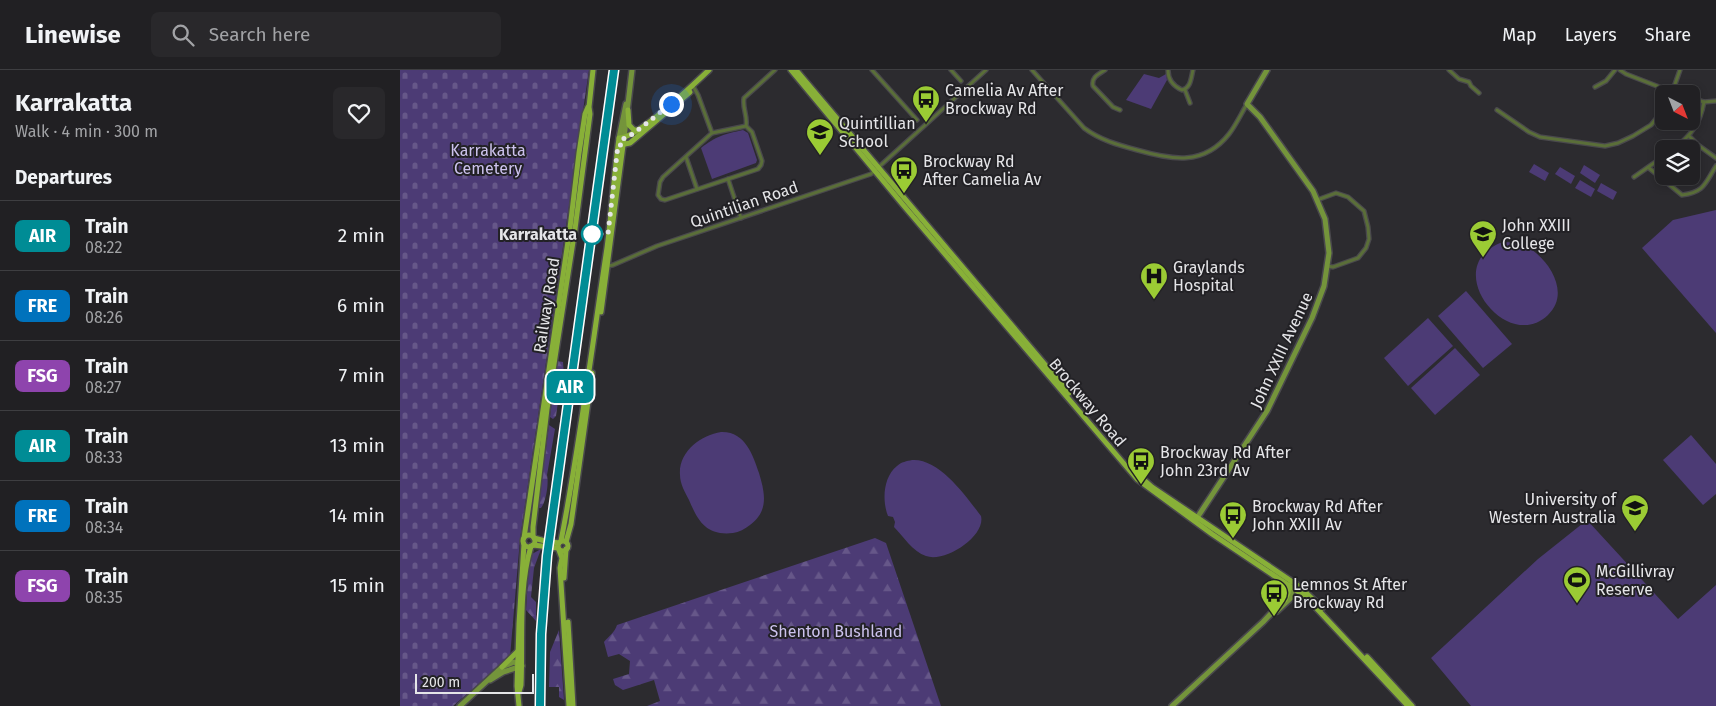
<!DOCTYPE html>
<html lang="en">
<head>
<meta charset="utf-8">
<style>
	body { margin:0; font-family:"Fira Sans",sans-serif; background:#29282b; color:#f1f3f6; height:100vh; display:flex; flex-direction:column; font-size:19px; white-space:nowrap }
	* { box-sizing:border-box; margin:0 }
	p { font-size:16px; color:#a2a3a6 }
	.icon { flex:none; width:28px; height:28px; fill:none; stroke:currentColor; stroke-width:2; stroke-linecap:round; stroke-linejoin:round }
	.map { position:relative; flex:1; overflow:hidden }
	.panel { display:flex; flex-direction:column; background:#212023; width:400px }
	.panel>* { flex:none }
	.badge { padding:0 10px; border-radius:8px; font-size:18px; line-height:32px }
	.needle { width:32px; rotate:138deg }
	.buttons { position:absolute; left:1255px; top:15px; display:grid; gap:10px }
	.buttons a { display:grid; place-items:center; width:45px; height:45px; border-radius:8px; background:#212023; box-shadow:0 2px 8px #0003,0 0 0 1px #3e3e41; font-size:25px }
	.scale { position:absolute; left:15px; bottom:12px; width:119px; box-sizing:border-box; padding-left:5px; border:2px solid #e5e5e8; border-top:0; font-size:14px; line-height:18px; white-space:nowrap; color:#e5e5e8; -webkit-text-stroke:4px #222125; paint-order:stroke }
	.you { position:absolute; width:25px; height:25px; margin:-12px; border:4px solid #fff; border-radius:50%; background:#1a73e8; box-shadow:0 0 0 8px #1a73e833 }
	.map>.badge { position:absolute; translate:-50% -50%; box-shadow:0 0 0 2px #fff }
	h2 { padding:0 15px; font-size:19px; line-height:45px }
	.round { display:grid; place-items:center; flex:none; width:52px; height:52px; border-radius:8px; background:#29282b }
	.headline { display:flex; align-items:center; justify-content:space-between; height:85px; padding:0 15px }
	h1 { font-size:24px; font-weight:700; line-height:38px }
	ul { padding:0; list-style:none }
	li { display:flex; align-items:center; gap:15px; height:70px; padding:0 15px; border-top:1px solid #3e3e41 }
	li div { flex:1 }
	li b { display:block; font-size:19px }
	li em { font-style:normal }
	li .badge { min-width:55px; font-weight:700; text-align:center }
	header { display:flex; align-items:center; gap:30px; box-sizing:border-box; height:70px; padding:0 25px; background:#212023; border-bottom:1px solid #3e3e41 }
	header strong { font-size:24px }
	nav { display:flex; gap:28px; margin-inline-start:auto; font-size:18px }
	.search { width:350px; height:45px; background:#29282b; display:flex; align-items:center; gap:12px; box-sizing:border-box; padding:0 18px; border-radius:8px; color:#a2a3a6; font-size:19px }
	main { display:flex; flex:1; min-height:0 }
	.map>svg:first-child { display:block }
</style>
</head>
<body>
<header>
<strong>Linewise</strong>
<div class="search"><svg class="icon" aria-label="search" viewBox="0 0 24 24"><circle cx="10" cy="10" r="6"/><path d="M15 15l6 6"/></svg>Search here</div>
<nav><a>Map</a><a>Layers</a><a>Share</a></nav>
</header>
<main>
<section class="panel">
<div class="headline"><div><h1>Karrakatta</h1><p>Walk · 4 min · 300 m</p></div><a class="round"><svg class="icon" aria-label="heart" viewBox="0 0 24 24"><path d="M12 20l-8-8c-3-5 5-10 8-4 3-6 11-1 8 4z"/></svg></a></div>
<h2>Departures</h2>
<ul>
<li><span class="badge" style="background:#008c95;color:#fff">AIR</span><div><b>Train</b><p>08:22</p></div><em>2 min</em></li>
<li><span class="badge" style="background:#0072bc;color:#fff">FRE</span><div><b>Train</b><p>08:26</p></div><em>6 min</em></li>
<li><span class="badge" style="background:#8e44ad;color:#fff">FSG</span><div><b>Train</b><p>08:27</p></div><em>7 min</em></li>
<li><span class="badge" style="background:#008c95;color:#fff">AIR</span><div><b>Train</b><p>08:33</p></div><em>13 min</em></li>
<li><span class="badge" style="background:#0072bc;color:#fff">FRE</span><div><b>Train</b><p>08:34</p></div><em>14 min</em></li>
<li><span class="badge" style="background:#8e44ad;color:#fff">FSG</span><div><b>Train</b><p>08:35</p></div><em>15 min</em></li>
</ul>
</section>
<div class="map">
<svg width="1316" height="636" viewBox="0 0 1316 636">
	<defs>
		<pattern id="forest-firs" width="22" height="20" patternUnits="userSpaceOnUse" patternTransform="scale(1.25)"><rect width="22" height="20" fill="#4c3b75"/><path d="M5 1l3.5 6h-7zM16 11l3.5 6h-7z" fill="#665789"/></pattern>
		<pattern id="cemetery-stones" width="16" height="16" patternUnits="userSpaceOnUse" patternTransform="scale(1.25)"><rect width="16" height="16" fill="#4c3b75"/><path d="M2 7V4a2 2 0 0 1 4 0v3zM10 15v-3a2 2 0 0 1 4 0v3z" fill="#665789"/></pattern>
	</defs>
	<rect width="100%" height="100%" fill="#2c2b2f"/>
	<g fill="#4c3b75">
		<polygon points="744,4 759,8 766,4 767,10 751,39 726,30"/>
		<path d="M343 60 348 63 357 90 356 93 312 109 301 78C316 66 325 64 343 60Z"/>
		<polygon points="1134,94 1149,103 1145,111 1129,102"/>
		<polygon points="1184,95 1200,105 1195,113 1180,103"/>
		<polygon points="1160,97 1175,106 1171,114 1155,104"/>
		<polygon points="1180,110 1195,119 1191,127 1175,118"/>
		<polygon points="1201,113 1217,122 1213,130 1197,121"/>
		<polygon points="1316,140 1316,263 1242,178 1273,150"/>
		<path d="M1103 172C1114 172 1127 175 1136 183 1154 198 1168 226 1148 245 1107 285 1037 195 1103 172Z"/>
		<polygon points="1066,221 1112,274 1083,298 1038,246"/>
		<polygon points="1028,248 1053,276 1008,316 984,288"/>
		<polygon points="1055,278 1080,305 1035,345 1011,318"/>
		<path d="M321 362C345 361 353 385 359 403 365 423 369 441 350 455 345 459 339 462 333 463 306 466 298 451 289 430 285 422 280 414 280 405 278 382 301 365 321 362Z"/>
		<polygon points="1291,365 1316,394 1316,424 1303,435 1263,390"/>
		<path d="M512 390C539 388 566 426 581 446 586 466 545 493 526 486 513 482 503 466 494 457L495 452 493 447 488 446C482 431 483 407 497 396 501 392 507 391 512 390Z"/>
		<polygon points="1187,450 1278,549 1316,515 1316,636 1071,636 1031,588 1138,489"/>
	</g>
	<g fill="url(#forest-firs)">
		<polygon points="157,291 163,292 164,307 161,311 156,346 153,349 150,347"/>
		<path d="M149 355 155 359 147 405C149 413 146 432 141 438H138Z"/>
		<path d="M475 468 486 473 541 636H247L260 631 254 610 223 620 215 615 213 609 229 604 230 591 219 584 208 587 204 572C208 567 215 562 217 555Z"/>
		<polygon points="141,479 134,498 131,527 136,532 136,551 126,540 129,494 132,484"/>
		<polygon points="159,560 164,630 159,627 159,617 149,617 150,582"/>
	</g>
	<polygon fill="url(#cemetery-stones)" points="0,0 189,0 120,469 110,587 53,636 0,636"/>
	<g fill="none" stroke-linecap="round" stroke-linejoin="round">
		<g stroke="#4a494d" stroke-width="5.5">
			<g id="street">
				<polyline points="472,0 517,50"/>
				<polyline points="551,0 561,11"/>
				<path d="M632 0 684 58C700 70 718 75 737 80 772 90 804 96 829 64 836 55 841 44 847 34"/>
				<path d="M705 0C699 4 691 7 693 16L713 37 720 40"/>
				<path d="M768 0C768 10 773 16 782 20 791 18 791 8 793 0"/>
				<polyline points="1049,0 1059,9 1069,12 1071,16 1079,23"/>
				<polyline points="1220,0 1226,4 1267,20"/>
				<polyline points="293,16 298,25 312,63"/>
				<polyline points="1195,17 1206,11 1215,0"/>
				<polyline points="1274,17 1280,0"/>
				<polyline points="785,20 790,33"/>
				<polyline points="1267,24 1267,20 1270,17 1275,18 1276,24"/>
				<polyline points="1291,28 1304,32 1316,31"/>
				<polyline points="1097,40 1129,62 1140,67 1205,76 1218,73 1233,66 1251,55 1264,39"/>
				<polygon points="346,56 352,62 362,91 361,95 358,99 265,130 261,129 258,125 260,112 263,107 312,63"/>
				<path d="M346 56C348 46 342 38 344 28L375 0"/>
				<polyline points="1289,66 1298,75 1316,88"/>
				<path d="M1274 79C1291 65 1300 54 1304 32"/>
				<polyline points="286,87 297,119"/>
				<path d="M1249 98 1282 125C1305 122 1305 113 1316 96"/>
				<polyline points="1234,107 1264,86"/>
				<polyline points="328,109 341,148"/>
				<polyline points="917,130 936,123 948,127 964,141 968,157 969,169 966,178 958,188 933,197 927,196"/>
				<polyline points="208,196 213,195 257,176 471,104 586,0"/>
			</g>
		</g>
		<g stroke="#4a494d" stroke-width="8">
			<g id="secondary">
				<polyline points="219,68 226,34"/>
				<polyline points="224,68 232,0"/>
				<polyline points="795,451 867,341 912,248 924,216 927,196 929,183 925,149 913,121 860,47 847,34 867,0"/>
				<polyline points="877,541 893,526"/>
				<polyline points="60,636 102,597 114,592 122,596 103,602 90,610"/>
				<polyline points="772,636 863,552 896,517"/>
			</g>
		</g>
		<g stroke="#4a494d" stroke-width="8">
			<g id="primary">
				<polyline points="391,0 504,136 737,409 812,464 906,527 1008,636"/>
				<polyline points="396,0 669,323"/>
				<polyline points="228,40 229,55 234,60 238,60"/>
				<polyline points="220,75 230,73 290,22"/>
				<polyline points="201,242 224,68"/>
				<polyline points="734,401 752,417 900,517 922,538"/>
				<circle cx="129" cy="471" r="6"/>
				<polyline points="133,466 133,457 147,339 175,159 190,44 189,37 193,0"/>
				<polyline points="124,468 170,158 179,83 185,44 188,37"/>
				<polyline points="134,468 145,471 159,473"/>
				<path d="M161 471C180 374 192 276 207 178 212 141 214 104 219 68 237 69 294 14 309 0"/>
				<circle cx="163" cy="476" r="5"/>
				<polyline points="166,472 171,454 192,303"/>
				<polyline points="133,475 158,478"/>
				<polyline points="159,480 162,488 160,498 169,636"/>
				<polyline points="164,508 166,479"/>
				<polyline points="885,530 888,523 889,515"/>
				<polyline points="168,552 173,636"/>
				<polyline points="967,587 1012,636"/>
				<polyline points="102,597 118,581"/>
				<path d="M119 622 121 615C123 570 118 520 131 476"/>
				<polyline points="119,636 117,616 119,554 124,474"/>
			</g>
		</g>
		<use href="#street" stroke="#5a6e39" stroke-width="3"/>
		<use href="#secondary" stroke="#74943b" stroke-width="5"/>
		<use href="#primary" stroke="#88b038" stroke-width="5"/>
		<polyline stroke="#8d8d90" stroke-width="1" stroke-dasharray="8 4" stroke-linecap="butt" points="140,636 141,564 147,486 214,0"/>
	</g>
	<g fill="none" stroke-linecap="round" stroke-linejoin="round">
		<g stroke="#fff" stroke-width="11">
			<polyline id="line" points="140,636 141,564 147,486 214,0"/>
		</g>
		<use href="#line" stroke="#008c95" stroke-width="8"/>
		<polyline stroke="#e5e5e8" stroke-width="5" stroke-dasharray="0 9" points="192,164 208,164 218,75 223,75 224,68 233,64 271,34"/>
	</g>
	<defs>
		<g id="bus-pin" transform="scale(1.4375)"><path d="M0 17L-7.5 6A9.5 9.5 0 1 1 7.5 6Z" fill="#9bcb34" stroke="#222125"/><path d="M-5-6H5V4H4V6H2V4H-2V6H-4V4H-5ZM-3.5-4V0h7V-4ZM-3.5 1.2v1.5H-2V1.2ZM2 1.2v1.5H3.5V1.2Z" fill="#111"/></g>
		<g id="school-pin" transform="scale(1.4375)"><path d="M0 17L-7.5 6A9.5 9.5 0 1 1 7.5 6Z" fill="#9bcb34" stroke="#222125"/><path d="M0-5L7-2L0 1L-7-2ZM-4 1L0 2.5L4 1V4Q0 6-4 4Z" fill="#111"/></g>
		<g id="hospital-pin" transform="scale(1.4375)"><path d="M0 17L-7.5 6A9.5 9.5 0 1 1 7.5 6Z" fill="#9bcb34" stroke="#222125"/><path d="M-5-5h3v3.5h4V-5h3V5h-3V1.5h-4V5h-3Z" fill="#111"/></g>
		<g id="university-pin" transform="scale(1.4375)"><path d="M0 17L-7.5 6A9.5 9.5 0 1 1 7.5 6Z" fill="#9bcb34" stroke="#222125"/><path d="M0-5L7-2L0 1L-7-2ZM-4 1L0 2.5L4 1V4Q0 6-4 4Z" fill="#111"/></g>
		<g id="stadium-pin" transform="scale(1.4375)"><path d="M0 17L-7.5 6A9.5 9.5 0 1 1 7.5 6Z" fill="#9bcb34" stroke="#222125"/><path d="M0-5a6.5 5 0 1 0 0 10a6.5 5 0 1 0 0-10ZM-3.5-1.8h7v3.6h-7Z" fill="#111"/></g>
	</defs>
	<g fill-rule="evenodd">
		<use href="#bus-pin" x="526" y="29"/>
		<use href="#school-pin" x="420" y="62"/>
		<use href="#bus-pin" x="504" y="100"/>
		<use href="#school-pin" x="1083" y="164"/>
		<use href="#hospital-pin" x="754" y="206"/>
		<use href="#bus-pin" x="741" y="391"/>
		<use href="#university-pin" x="1235" y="438"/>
		<use href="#bus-pin" x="833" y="445"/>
		<use href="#stadium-pin" x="1177" y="510"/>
		<use href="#bus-pin" x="874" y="523"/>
	</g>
	<circle fill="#fff" stroke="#008c95" stroke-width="2.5" cx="192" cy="164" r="10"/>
	<g text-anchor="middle" stroke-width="4" stroke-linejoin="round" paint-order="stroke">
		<g font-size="16" fill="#e5e5e8" stroke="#222125" text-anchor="start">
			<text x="545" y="26">Camelia Av After<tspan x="545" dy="18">Brockway Rd</tspan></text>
			<text x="439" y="59">Quintillian<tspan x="439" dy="18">School</tspan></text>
			<text x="523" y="97">Brockway Rd<tspan x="523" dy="18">After Camelia Av</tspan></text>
			<text x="1102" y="161">John XXIII<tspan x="1102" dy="18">College</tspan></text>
			<text x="773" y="203">Graylands<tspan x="773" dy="18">Hospital</tspan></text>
			<text x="760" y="388">Brockway Rd After<tspan x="760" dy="18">John 23rd Av</tspan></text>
			<text x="1216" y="435" text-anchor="end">University of<tspan x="1216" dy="18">Western Australia</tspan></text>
			<text x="852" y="442">Brockway Rd After<tspan x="852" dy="18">John XXIII Av</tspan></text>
			<text x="1196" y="507">McGillivray<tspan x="1196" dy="18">Reserve</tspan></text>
			<text x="893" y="520">Lemnos St After<tspan x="893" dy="18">Brockway Rd</tspan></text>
		</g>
		<g font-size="16" fill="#cdc3ee" stroke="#222125">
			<text x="88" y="86">Karrakatta<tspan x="88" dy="18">Cemetery</tspan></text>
			<text x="436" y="567">Shenton Bushland</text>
		</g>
		<g font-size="16" fill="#e5e5e8" stroke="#222125">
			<text transform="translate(344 134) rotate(-19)" y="6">Quintilian Road</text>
			<text transform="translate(146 235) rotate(-81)" y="6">Railway Road</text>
			<text transform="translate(881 280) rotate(-65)" y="6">John XXIII Avenue</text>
			<text transform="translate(688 332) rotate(50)" y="6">Brockway Road</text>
		</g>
		<g font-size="16" font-weight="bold" fill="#e5e5e8" stroke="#222125" text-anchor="end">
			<text x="177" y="170">Karrakatta</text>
		</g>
	</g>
</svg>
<div class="buttons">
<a><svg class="needle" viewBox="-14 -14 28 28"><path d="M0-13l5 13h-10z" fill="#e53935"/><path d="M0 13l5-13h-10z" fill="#a2a3a6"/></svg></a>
<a><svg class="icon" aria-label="layers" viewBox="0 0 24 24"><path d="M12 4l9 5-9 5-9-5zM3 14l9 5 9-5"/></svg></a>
</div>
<div class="scale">200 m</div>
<div class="you" style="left:271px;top:34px"></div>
<b class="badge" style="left:170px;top:317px;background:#008c95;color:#fff">AIR</b>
</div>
</main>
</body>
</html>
